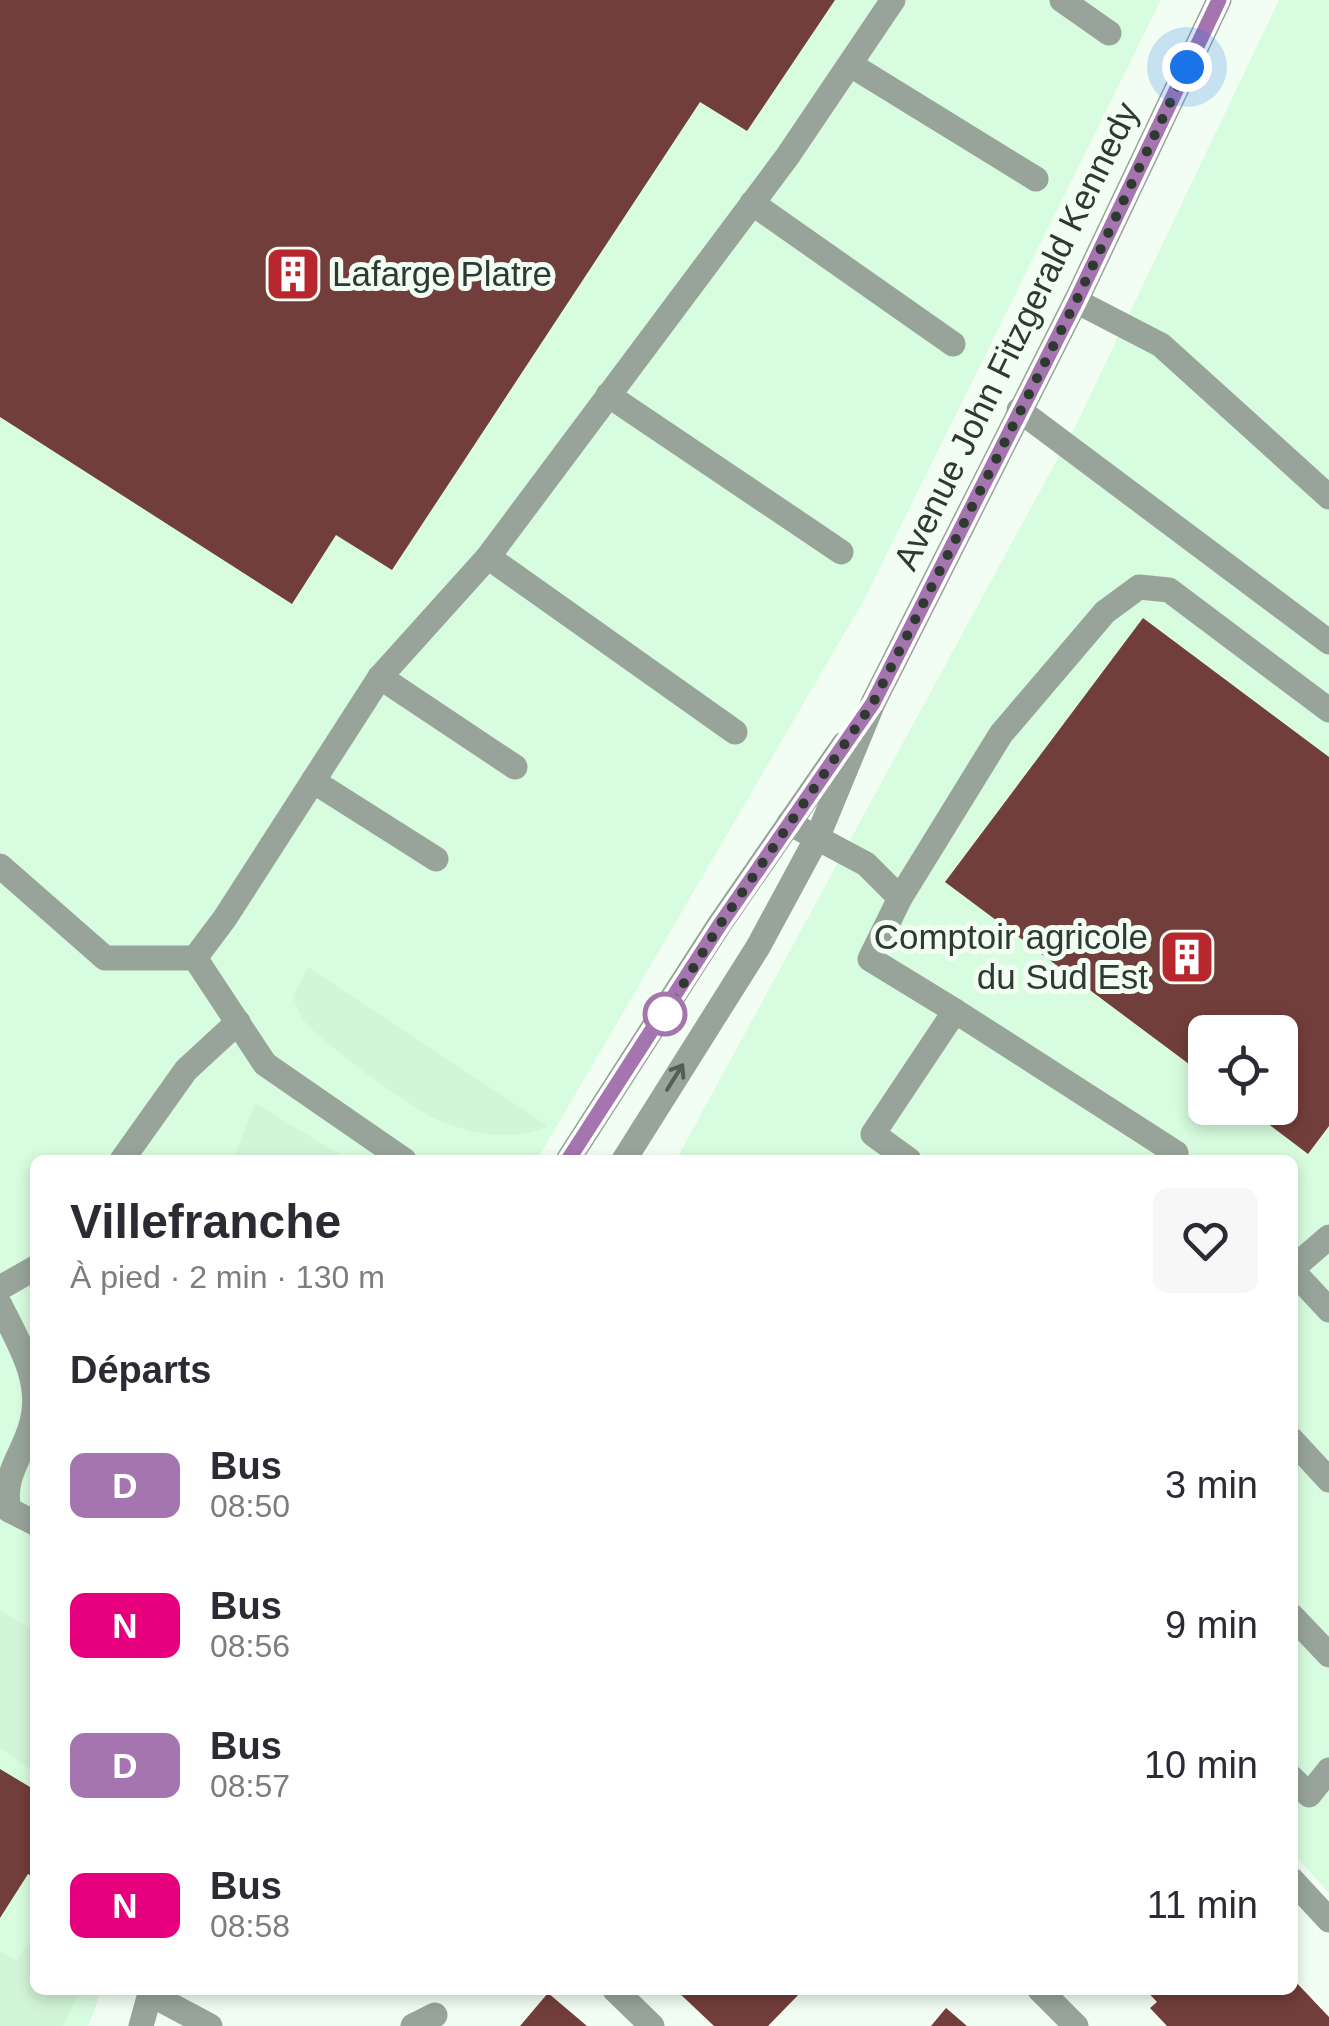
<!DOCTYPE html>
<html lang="fr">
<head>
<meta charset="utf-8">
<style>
	body { margin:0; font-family:Helvetica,sans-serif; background:#f7f7f7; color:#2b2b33; height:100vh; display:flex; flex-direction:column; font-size:38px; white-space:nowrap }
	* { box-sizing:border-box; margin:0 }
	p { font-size:32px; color:#7c7c81 }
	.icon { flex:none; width:55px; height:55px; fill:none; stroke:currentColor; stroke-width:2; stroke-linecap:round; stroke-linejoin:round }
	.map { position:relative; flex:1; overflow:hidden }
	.details { position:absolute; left:30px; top:1155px; width:1268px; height:840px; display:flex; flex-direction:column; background:#fff; border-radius:15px; box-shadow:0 5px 15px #0003 }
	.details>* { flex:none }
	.badge { padding:0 20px; border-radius:15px; font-size:35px; line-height:65px }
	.tools { position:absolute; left:1188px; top:1015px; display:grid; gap:20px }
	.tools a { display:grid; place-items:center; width:110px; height:110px; border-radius:15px; background:#fff; box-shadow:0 5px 15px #0003; font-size:50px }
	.you { position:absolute; width:50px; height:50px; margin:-25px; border:8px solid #fff; border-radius:50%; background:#1a73e8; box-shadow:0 0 0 15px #1a73e833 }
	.map>.badge { position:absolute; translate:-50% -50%; box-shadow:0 0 0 5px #fff }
	h2 { padding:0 40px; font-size:38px; line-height:90px }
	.round { display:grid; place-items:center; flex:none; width:105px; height:105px; border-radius:15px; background:#f7f7f7 }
	.head { display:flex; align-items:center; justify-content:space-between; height:170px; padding:0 40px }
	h1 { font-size:48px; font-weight:600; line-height:75px }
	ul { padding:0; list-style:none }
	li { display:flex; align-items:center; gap:30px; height:140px; padding:0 40px }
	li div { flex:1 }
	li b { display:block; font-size:38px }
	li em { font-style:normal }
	li .badge { min-width:110px; font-weight:700; text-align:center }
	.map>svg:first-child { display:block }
</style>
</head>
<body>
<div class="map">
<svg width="1329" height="2026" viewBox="0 0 1329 2026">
	<rect width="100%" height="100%" fill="#f2fef4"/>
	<g fill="#d8fcdf" fill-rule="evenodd">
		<polygon points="0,0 1161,0 865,598 537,1160 35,1160 35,1990 102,1990 88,2026 0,2026"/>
		<path d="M1279 0H1329V1893L1293 1853 1292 1160H676L1077 423ZM1205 1032H1280V1108H1205Z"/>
	</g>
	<g fill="#d2f5d9">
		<path d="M308 967 532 1115 547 1126C517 1143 471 1134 440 1121 416 1111 316 1040 302 1018 299 1012 296 1004 293 997Z"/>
		<polygon points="255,1103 349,1160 244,1160 235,1154"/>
		<polygon points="0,1610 35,1632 35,1773 0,1748"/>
		<polygon points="35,1934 35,1990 80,1990 63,2026 0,2026 0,1951 17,1961"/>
	</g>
	<g fill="#723e3b">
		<polygon points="0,0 835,0 747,131 700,102 392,570 336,535 292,604 0,417"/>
		<polygon points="1143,618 1329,757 1329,1126 1308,1154 1247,1108 1280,1108 1280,1032 1205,1032 1205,1076 945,882"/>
		<polygon points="0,1769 35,1790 35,1878 28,1874 0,1918"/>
		<polygon points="1292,1978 1329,2017 1329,2026 1167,2026 1150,2008 1157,2002 1146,1990 1292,1990"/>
		<polygon points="676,1990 803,1990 768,2026 714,2026"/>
		<polygon points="548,1993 587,2026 520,2026"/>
		<polygon points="946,2008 967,2026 931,2026"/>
	</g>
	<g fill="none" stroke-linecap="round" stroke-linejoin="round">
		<g stroke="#98a49a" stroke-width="25">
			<polyline points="1062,0 1109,33"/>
			<polyline points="851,65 1036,179"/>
			<polyline points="752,203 953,344"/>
			<polyline points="1076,301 1161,345 1329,497"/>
			<polyline points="608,395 841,552"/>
			<polyline points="488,557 735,732"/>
			<polyline points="380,677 515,767"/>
			<polyline points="313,781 436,859"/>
			<polyline points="789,823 866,864 900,898 870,959 955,1011 873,1134 909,1160"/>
			<polyline points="0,866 105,958 195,958 265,1064 404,1160"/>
			<polyline points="900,898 1001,734 1105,612 1139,587 1169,590 1329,710"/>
			<polyline points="195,958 225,918 380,677 488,557 787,157 893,0"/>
			<polyline points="955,1011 1176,1153"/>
			<polyline points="122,1160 186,1070 238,1022"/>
			<polyline points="1292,1269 1329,1237"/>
			<polyline points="1292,1270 1329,1310"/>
			<polyline points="0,1288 35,1268"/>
			<path d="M0 1305C18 1342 43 1380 32 1422 24 1455 1 1475 9 1510L35 1523"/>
			<polyline points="1292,1440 1329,1480"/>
			<polyline points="1292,1616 1329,1655"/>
			<polyline points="1292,1778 1309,1795 1329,1770"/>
			<polyline points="1292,1880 1329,1920"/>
			<polyline points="615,1990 652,2026"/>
			<polyline points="150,1994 210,2026"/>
			<polyline points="413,2026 435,2015"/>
		</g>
		<g stroke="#98a49a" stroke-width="25">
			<polyline points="1019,410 1329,642"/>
			<polyline points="1040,1990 1076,2026"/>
		</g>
		<g stroke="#98a49a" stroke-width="25">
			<polyline points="568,1160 719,925 844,744"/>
			<polyline points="624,1160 758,947 818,836 873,703 1076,301 1219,0"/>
			<polyline points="141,2026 151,1990"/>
		</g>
	</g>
	<defs><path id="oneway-shaft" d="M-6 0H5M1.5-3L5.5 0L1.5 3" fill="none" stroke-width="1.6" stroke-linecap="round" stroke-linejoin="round" transform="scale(2.5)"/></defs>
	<use stroke="#535e55" href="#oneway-shaft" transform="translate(675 1077) rotate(-58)"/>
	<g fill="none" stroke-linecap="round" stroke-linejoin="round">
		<g stroke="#fff" stroke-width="22">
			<polyline id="line" points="568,1160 719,926 873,703 1076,301 1219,0"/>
		</g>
		<use href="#line" stroke="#a475ae" stroke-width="15"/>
		<polyline stroke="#2e3930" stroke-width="10" stroke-dasharray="0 18" points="665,1014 719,926 873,703 1076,301 1187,67"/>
	</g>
	<defs>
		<g id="building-square" transform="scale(2.875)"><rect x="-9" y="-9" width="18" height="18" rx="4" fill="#b7272e" stroke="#f2fef4"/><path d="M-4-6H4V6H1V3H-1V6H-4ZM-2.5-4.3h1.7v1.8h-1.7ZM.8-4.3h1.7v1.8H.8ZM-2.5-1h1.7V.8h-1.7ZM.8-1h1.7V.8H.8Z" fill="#fff"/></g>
	</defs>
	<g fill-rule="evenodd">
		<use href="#building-square" x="293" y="274"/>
		<use href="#building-square" x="1187" y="957"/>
	</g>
	<circle fill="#fff" stroke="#a475ae" stroke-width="5" cx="665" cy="1014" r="20"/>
	<g text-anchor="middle" stroke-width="10" stroke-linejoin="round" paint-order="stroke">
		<g font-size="35" fill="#2e3930" stroke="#f2fef4" text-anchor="start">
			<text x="332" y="286">Lafarge Platre</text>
			<text x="1148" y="949" text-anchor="end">Comptoir agricole<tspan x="1148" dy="40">du Sud Est</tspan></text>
		</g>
		<g font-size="35" fill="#2e3930" stroke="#f2fef4">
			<text transform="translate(1016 336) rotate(-64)" y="12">Avenue John Fitzgerald Kennedy</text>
		</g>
	</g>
</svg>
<div class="tools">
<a><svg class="icon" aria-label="locate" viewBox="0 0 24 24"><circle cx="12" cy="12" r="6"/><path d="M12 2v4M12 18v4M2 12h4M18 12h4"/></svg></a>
</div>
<div class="you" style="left:1187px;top:67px"></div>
<section class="details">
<div class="head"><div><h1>Villefranche</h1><p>À pied · 2 min · 130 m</p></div><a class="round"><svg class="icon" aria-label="heart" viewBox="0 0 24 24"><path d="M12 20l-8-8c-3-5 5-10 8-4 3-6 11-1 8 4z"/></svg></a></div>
<h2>Départs</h2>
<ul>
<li><span class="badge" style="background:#a475ae;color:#fff">D</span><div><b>Bus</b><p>08:50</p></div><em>3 min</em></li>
<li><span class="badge" style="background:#e6007e;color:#fff">N</span><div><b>Bus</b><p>08:56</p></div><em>9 min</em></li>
<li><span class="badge" style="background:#a475ae;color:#fff">D</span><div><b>Bus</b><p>08:57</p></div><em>10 min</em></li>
<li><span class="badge" style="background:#e6007e;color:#fff">N</span><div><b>Bus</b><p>08:58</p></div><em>11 min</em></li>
</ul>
</section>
</div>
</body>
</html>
